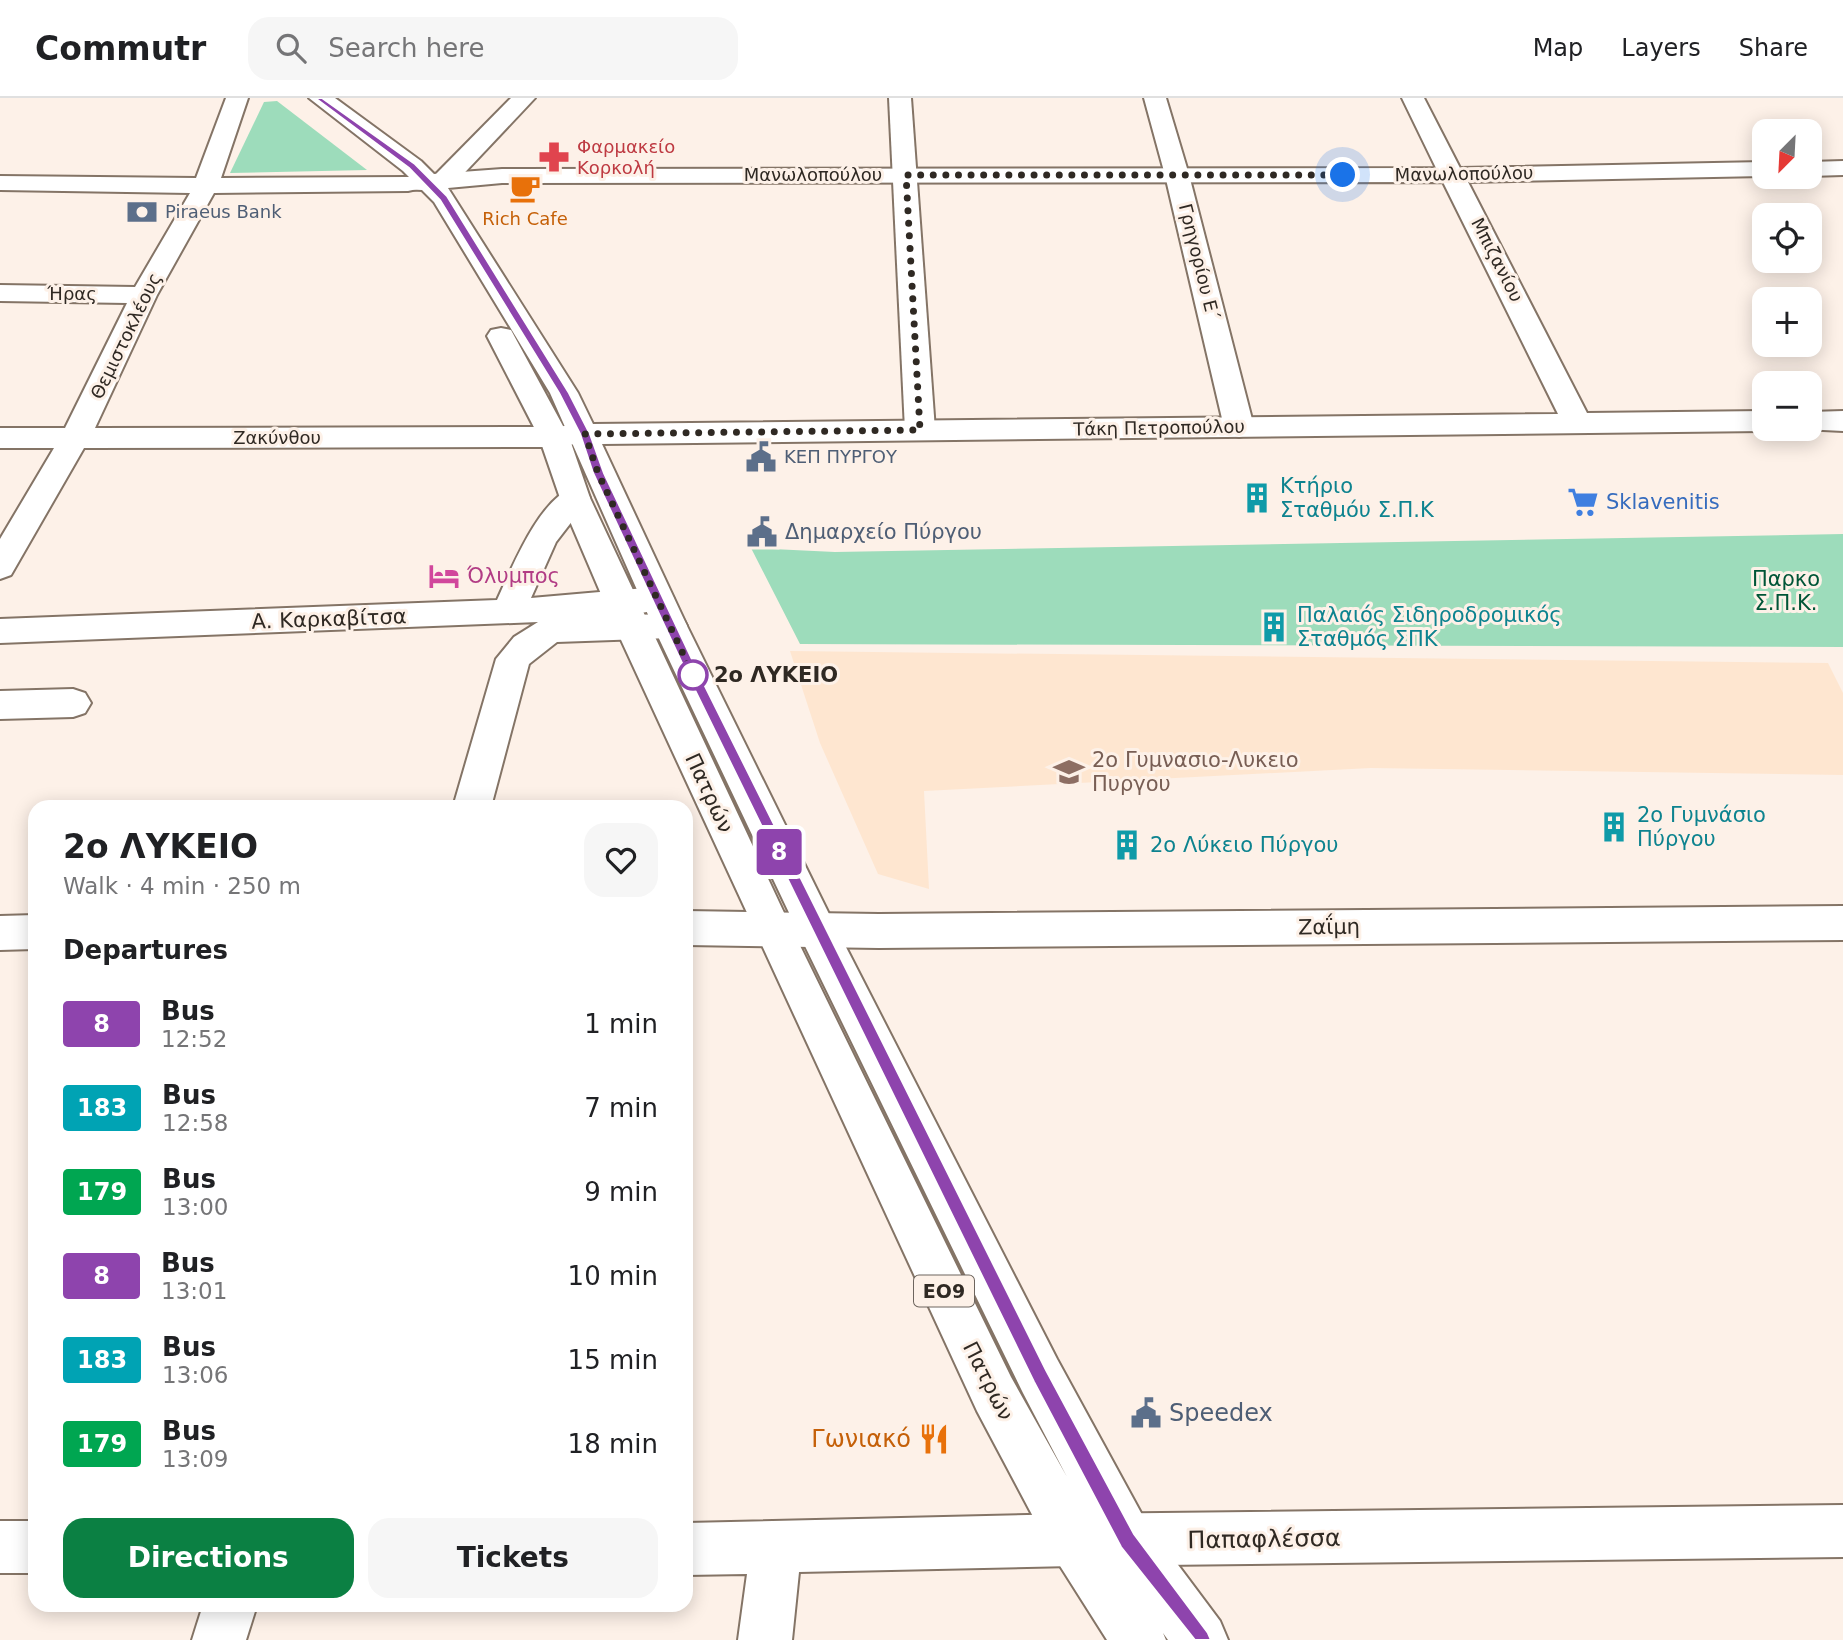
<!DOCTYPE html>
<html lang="en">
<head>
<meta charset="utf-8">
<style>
	body { margin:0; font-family:"DejaVu Sans",sans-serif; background:#f6f6f6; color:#202124; height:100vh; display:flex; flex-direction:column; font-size:26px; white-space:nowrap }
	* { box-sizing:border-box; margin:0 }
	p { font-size:23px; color:#757577 }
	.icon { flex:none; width:38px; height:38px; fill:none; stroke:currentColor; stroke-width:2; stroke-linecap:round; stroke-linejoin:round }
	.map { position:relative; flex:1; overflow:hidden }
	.side { position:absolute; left:28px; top:702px; width:665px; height:812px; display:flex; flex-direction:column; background:#fff; border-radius:21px; box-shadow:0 4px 18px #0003 }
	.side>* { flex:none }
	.badge { padding:0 14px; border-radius:5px; font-size:24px; line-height:46px }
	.needle { width:46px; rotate:204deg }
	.controls { position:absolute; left:1752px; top:21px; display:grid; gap:14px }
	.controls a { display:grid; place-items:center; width:70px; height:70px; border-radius:14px; background:#fff; box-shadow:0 4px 18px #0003; font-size:35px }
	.you { position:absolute; width:35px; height:35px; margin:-18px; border:5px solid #fff; border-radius:50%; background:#1a73e8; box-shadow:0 0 0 10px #1a73e833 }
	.map>.badge { position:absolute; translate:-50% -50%; box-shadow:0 0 0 4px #fff }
	h2 { padding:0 35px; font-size:26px; line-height:63px }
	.round { display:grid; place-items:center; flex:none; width:74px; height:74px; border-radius:21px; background:#f6f6f6 }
	.headline { display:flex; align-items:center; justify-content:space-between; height:119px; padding:0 35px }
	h1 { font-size:33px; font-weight:600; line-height:52px }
	.cta { display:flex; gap:14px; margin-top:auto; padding:14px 35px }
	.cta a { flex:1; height:80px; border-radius:21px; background:#0b8043; color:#fff; font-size:28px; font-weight:600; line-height:80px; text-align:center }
	.cta a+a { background:#f6f6f6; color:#202124 }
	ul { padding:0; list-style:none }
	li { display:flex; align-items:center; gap:21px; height:84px; padding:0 35px }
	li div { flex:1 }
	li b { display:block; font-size:26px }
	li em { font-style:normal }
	li .badge { min-width:77px; font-weight:700; text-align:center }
	header { display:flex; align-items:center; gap:42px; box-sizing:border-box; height:98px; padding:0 35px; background:#fff; border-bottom:2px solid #e0e0e0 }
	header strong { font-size:33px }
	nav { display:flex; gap:38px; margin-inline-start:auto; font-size:24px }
	.search { width:490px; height:63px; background:#f6f6f6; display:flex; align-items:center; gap:18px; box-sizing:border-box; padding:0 24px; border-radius:21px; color:#757577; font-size:26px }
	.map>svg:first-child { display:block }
</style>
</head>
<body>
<header>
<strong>Commutr</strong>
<div class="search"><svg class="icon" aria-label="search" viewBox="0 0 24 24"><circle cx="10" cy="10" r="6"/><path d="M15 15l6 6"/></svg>Search here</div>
<nav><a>Map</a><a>Layers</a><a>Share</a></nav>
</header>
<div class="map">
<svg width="1843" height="1542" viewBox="0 0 1843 1542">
	<rect width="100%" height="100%" fill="#fdf1e8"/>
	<polygon fill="#fee6d0" points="790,553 1828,565 1843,595 1843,677 1371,670 924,693 929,791 878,776 820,645"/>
	<g fill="#9ddcbb">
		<polygon points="277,3 367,72 230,75 264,4"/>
		<polygon points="1843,436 1843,549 800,546 751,450 835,454"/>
	</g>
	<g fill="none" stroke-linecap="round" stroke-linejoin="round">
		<g stroke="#847466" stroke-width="4">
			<g id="minor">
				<polygon points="226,0 248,0 221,80 408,79 417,81 420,86 417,91 408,93 214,95 157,197 95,330 554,329 585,326 596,329 600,336 596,343 554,349 84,350 11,477 0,481 0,441 54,350 0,350 0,330 65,330 127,205 0,203 0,187 135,189 190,95 0,92 0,78 196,80"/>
				<polygon points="511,0 535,0 453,87 444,89 435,87 432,82 435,77"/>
				<polygon points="889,0 911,0 935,332 930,339 920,342 910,339 905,332"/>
				<polygon points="1144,0 1166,0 1189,77 1254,329 1249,336 1239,339 1229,336 1224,329 1165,77"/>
				<path d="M575 389 586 393 590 400 556 444 531 500 657 489 669 492 674 501 669 510 630 517 670 516 682 519 687 528 682 537 670 540 557 544 529 566 491 709H453L496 561 514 539 538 524 0 545V521L497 502C512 470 539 400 575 389Z"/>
				<polygon points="73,591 85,595 91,605 85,615 73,619 0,621 0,593"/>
				<polygon points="1843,808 1843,842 879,850 686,847 686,813 879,816"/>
				<polygon points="35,817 35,851 0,852 0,818"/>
				<polygon points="1843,1407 1843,1459 1073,1468 799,1474 792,1542 738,1542 747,1476 686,1477 686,1425 1073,1416"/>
				<rect x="0" y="1423" width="35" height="52"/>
				<polygon points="203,1507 257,1507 246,1542 192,1542"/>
			</g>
		</g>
		<g stroke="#847466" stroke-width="4">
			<g id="major">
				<path d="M309 0H335L421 63 434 76 502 71 1436 70 1402 0H1424L1460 70 1764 64V78L1468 84 1587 315 1764 313V331H1771L1764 333 602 346 687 528 829 816 1057 1261 1146 1424 1220 1523 1228 1542H1168L1163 1535 1166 1542H1107L1055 1460 977 1313 616 531 560 400 539 339 487 238 491 232 501 230 511 232 569 339 590 400 786 819 1011 1279 1067 1379 1023 1295 801 840 653 528 550 295 434 104 422 92 401 91 398 86 401 81 409 79 403 73ZM1443 84 1558 316 593 326 578 295 448 90 502 85Z"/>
				<polygon points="1843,63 1843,77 1810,78 1810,64"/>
				<polygon points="1843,313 1843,333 1803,331 1810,331 1810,314"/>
			</g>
		</g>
		<use href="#minor" fill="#fff" fill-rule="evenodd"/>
		<use href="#major" fill="#fff" fill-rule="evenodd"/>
	</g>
	<polygon fill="#8e44ad" stroke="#fff" stroke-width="2" points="315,0 322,0 415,66 447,98 569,295 590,336 604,375 700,578 1046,1272 1134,1436 1208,1535 1211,1542 1195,1542 1121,1449 1034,1284 688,578 593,375 580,336 559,295 440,102 409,70"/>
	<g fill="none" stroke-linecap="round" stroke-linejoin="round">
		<polyline stroke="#2f2923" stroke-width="7" stroke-dasharray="0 12.6" points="693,577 598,375 585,336 920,332 906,77 1343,77"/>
	</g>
	<defs>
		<g id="pharmacy-bare" transform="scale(2.415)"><path d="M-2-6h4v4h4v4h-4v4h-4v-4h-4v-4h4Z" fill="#e0444e" stroke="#fdf1e8" stroke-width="2.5" paint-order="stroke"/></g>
		<g id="cafe-bare" transform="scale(2.415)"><path d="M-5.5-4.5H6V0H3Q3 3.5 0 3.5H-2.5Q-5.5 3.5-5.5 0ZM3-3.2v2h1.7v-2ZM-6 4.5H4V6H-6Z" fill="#e8710a" stroke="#fdf1e8" stroke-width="2.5" paint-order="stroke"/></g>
		<g id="bank-bare" transform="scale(2.415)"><path d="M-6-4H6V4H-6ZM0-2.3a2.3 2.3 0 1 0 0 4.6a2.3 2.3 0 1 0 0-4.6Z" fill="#5c6f8a" stroke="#fdf1e8" stroke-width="2.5" paint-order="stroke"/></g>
		<g id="civic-bare" transform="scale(2.415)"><path d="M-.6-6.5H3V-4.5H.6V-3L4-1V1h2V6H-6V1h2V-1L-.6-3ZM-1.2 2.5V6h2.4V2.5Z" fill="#5c6f8a" stroke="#fdf1e8" stroke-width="2.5" paint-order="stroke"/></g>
		<g id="building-bare" transform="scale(2.415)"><path d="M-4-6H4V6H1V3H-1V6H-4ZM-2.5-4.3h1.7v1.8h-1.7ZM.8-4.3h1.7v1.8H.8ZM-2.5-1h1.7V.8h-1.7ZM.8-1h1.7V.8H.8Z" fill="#0f9aa8" stroke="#fdf1e8" stroke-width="2.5" paint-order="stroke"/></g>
		<g id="supermarket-bare" transform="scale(2.415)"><path d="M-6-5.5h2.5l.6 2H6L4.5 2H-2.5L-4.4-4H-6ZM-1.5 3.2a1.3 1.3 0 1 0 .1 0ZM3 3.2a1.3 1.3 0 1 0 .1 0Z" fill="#3f7fe0" stroke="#fdf1e8" stroke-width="2.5" paint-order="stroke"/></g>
		<g id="hotel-bare" transform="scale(2.415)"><path d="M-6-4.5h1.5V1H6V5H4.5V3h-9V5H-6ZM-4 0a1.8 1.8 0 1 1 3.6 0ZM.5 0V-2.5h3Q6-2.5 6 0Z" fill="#d1479c" stroke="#fdf1e8" stroke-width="2.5" paint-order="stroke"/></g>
		<g id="school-bare" transform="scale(2.415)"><path d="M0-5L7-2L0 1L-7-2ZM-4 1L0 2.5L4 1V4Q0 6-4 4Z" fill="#8d6e63" stroke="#fdf1e8" stroke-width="2.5" paint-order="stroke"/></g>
		<g id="restaurant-bare" transform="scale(2.415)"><path d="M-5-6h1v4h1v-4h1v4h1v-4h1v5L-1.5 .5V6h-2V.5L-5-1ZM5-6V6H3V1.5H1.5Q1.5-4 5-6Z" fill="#e8710a" stroke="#fdf1e8" stroke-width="2.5" paint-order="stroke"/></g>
	</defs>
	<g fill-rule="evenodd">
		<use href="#pharmacy-bare" x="554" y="59"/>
		<use href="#cafe-bare" x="525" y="90"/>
		<use href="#bank-bare" x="142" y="114"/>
		<use href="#civic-bare" x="761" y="359"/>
		<use href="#building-bare" x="1257" y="400"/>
		<use href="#supermarket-bare" x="1583" y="404"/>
		<use href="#civic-bare" x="762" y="434"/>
		<use href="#hotel-bare" x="444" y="478"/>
		<use href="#building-bare" x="1274" y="529"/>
		<use href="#school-bare" x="1069" y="674"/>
		<use href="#building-bare" x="1614" y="729"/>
		<use href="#building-bare" x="1127" y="747"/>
		<use href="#civic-bare" x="1146" y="1315"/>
		<use href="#restaurant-bare" x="934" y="1341"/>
	</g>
	<circle fill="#fff" stroke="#8e44ad" stroke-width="3.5" cx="693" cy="577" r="14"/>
	<g text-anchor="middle" stroke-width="6" stroke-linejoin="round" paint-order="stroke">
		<g font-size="18" fill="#be3a42" stroke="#fdf1e8" text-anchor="start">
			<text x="577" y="55">Φαρμακείο<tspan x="577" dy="21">Κορκολή</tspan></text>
		</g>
		<g font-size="18" fill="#2f2923" stroke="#fdf1e8">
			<text transform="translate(1464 76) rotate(-1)" y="6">Μανωλοπούλου</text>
			<text x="813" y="83">Μανωλοπούλου</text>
			<text transform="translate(1497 162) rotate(63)" y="6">Μπιζανίου</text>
			<text transform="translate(1199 164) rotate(76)" y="6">Γρηγορίου Ε΄</text>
			<text x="72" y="202">Ήρας</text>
			<text transform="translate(126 238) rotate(-64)" y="6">Θεμιστοκλέους</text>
			<text transform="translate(1159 330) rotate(-1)" y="6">Τάκη Πετροπούλου</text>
			<text x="277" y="346">Ζακύνθου</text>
		</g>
		<g font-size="18" fill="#4e5e75" stroke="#fdf1e8" text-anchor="start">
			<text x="165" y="120">Piraeus Bank</text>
			<text x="784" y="365">ΚΕΠ ΠΥΡΓΟΥ</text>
		</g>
		<g font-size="18" fill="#c56008" stroke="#fdf1e8">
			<text x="525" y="127">Rich Cafe</text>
		</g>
		<rect fill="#fdf1e8" stroke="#6d655e" stroke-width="2" x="914" y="1177.5" width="60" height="31" rx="5"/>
		<g font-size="19" font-weight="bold" fill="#2f2923">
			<text x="944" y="1200">ΕΟ9</text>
		</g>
		<g font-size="21" fill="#0d838f" stroke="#fdf1e8" text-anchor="start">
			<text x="1280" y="395">Κτήριο<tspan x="1280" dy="24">Σταθμόυ Σ.Π.Κ</tspan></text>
			<text x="1297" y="524">Παλαιός Σιδηροδρομικός<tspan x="1297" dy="24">Σταθμός ΣΠΚ</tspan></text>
			<text x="1637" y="724">2ο Γυμνάσιο<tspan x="1637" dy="24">Πύργου</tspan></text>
			<text x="1150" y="754">2ο Λύκειο Πύργου</text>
		</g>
		<g font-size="21" fill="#366cbe" stroke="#fdf1e8" text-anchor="start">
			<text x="1606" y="411">Sklavenitis</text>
		</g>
		<g font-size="21" fill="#4e5e75" stroke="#fdf1e8" text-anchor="start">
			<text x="785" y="441">Δημαρχείο Πύργου</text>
		</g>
		<g font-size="21" fill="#b23c85" stroke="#fdf1e8" text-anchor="start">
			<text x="467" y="485">Όλυμπος</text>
		</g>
		<g font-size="21" fill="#005537" stroke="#fdf1e8">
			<text x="1786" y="488">Παρκο<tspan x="1786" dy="24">Σ.Π.Κ.</tspan></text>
		</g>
		<g font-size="21" fill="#2f2923" stroke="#fdf1e8">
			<text transform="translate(329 521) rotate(-2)" y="7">Α. Καρκαβίτσα</text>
			<text transform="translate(709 695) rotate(65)" y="7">Πατρών</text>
			<text transform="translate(1329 829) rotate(-1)" y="7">Ζαΐμη</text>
			<text transform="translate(988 1283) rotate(63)" y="7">Πατρών</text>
		</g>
		<g font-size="21" font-weight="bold" fill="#2f2923" stroke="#fdf1e8" text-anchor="start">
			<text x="714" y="584">2ο ΛΥΚΕΙΟ</text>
		</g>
		<g font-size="21" fill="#785e54" stroke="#fdf1e8" text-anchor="start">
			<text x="1092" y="669">2ο Γυμνασιο-Λυκειο<tspan x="1092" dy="24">Πυργου</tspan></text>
		</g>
		<g font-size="24" fill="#4e5e75" stroke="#fdf1e8" text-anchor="start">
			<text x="1169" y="1323">Speedex</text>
		</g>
		<g font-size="24" fill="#c56008" stroke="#fdf1e8" text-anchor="end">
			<text x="911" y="1349">Γωνιακό</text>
		</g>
		<g font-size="24" fill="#2f2923" stroke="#fdf1e8">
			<text transform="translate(1264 1441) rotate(-1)" y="8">Παπαφλέσσα</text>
		</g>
	</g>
</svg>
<div class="controls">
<a><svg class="needle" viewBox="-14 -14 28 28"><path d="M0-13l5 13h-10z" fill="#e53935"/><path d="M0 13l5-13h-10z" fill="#757577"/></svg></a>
<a><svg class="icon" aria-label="locate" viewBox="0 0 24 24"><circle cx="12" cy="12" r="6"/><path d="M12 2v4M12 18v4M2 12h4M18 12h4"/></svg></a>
<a>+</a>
<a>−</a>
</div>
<div class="you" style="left:1343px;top:77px"></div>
<b class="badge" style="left:779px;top:754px;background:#8e44ad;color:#fff">8</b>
<section class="side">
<div class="headline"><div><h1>2ο ΛΥΚΕΙΟ</h1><p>Walk · 4 min · 250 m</p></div><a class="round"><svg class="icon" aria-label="heart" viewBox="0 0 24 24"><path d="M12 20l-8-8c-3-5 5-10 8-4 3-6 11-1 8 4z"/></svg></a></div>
<h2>Departures</h2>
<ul>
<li><span class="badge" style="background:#8e44ad;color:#fff">8</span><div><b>Bus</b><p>12:52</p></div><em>1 min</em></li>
<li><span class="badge" style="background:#00a3b4;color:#fff">183</span><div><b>Bus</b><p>12:58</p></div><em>7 min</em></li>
<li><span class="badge" style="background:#00a651;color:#fff">179</span><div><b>Bus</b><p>13:00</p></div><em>9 min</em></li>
<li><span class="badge" style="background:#8e44ad;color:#fff">8</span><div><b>Bus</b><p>13:01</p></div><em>10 min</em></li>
<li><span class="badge" style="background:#00a3b4;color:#fff">183</span><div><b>Bus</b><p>13:06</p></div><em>15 min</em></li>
<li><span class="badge" style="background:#00a651;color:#fff">179</span><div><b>Bus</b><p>13:09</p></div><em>18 min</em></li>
</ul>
<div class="cta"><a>Directions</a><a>Tickets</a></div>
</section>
</div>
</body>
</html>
